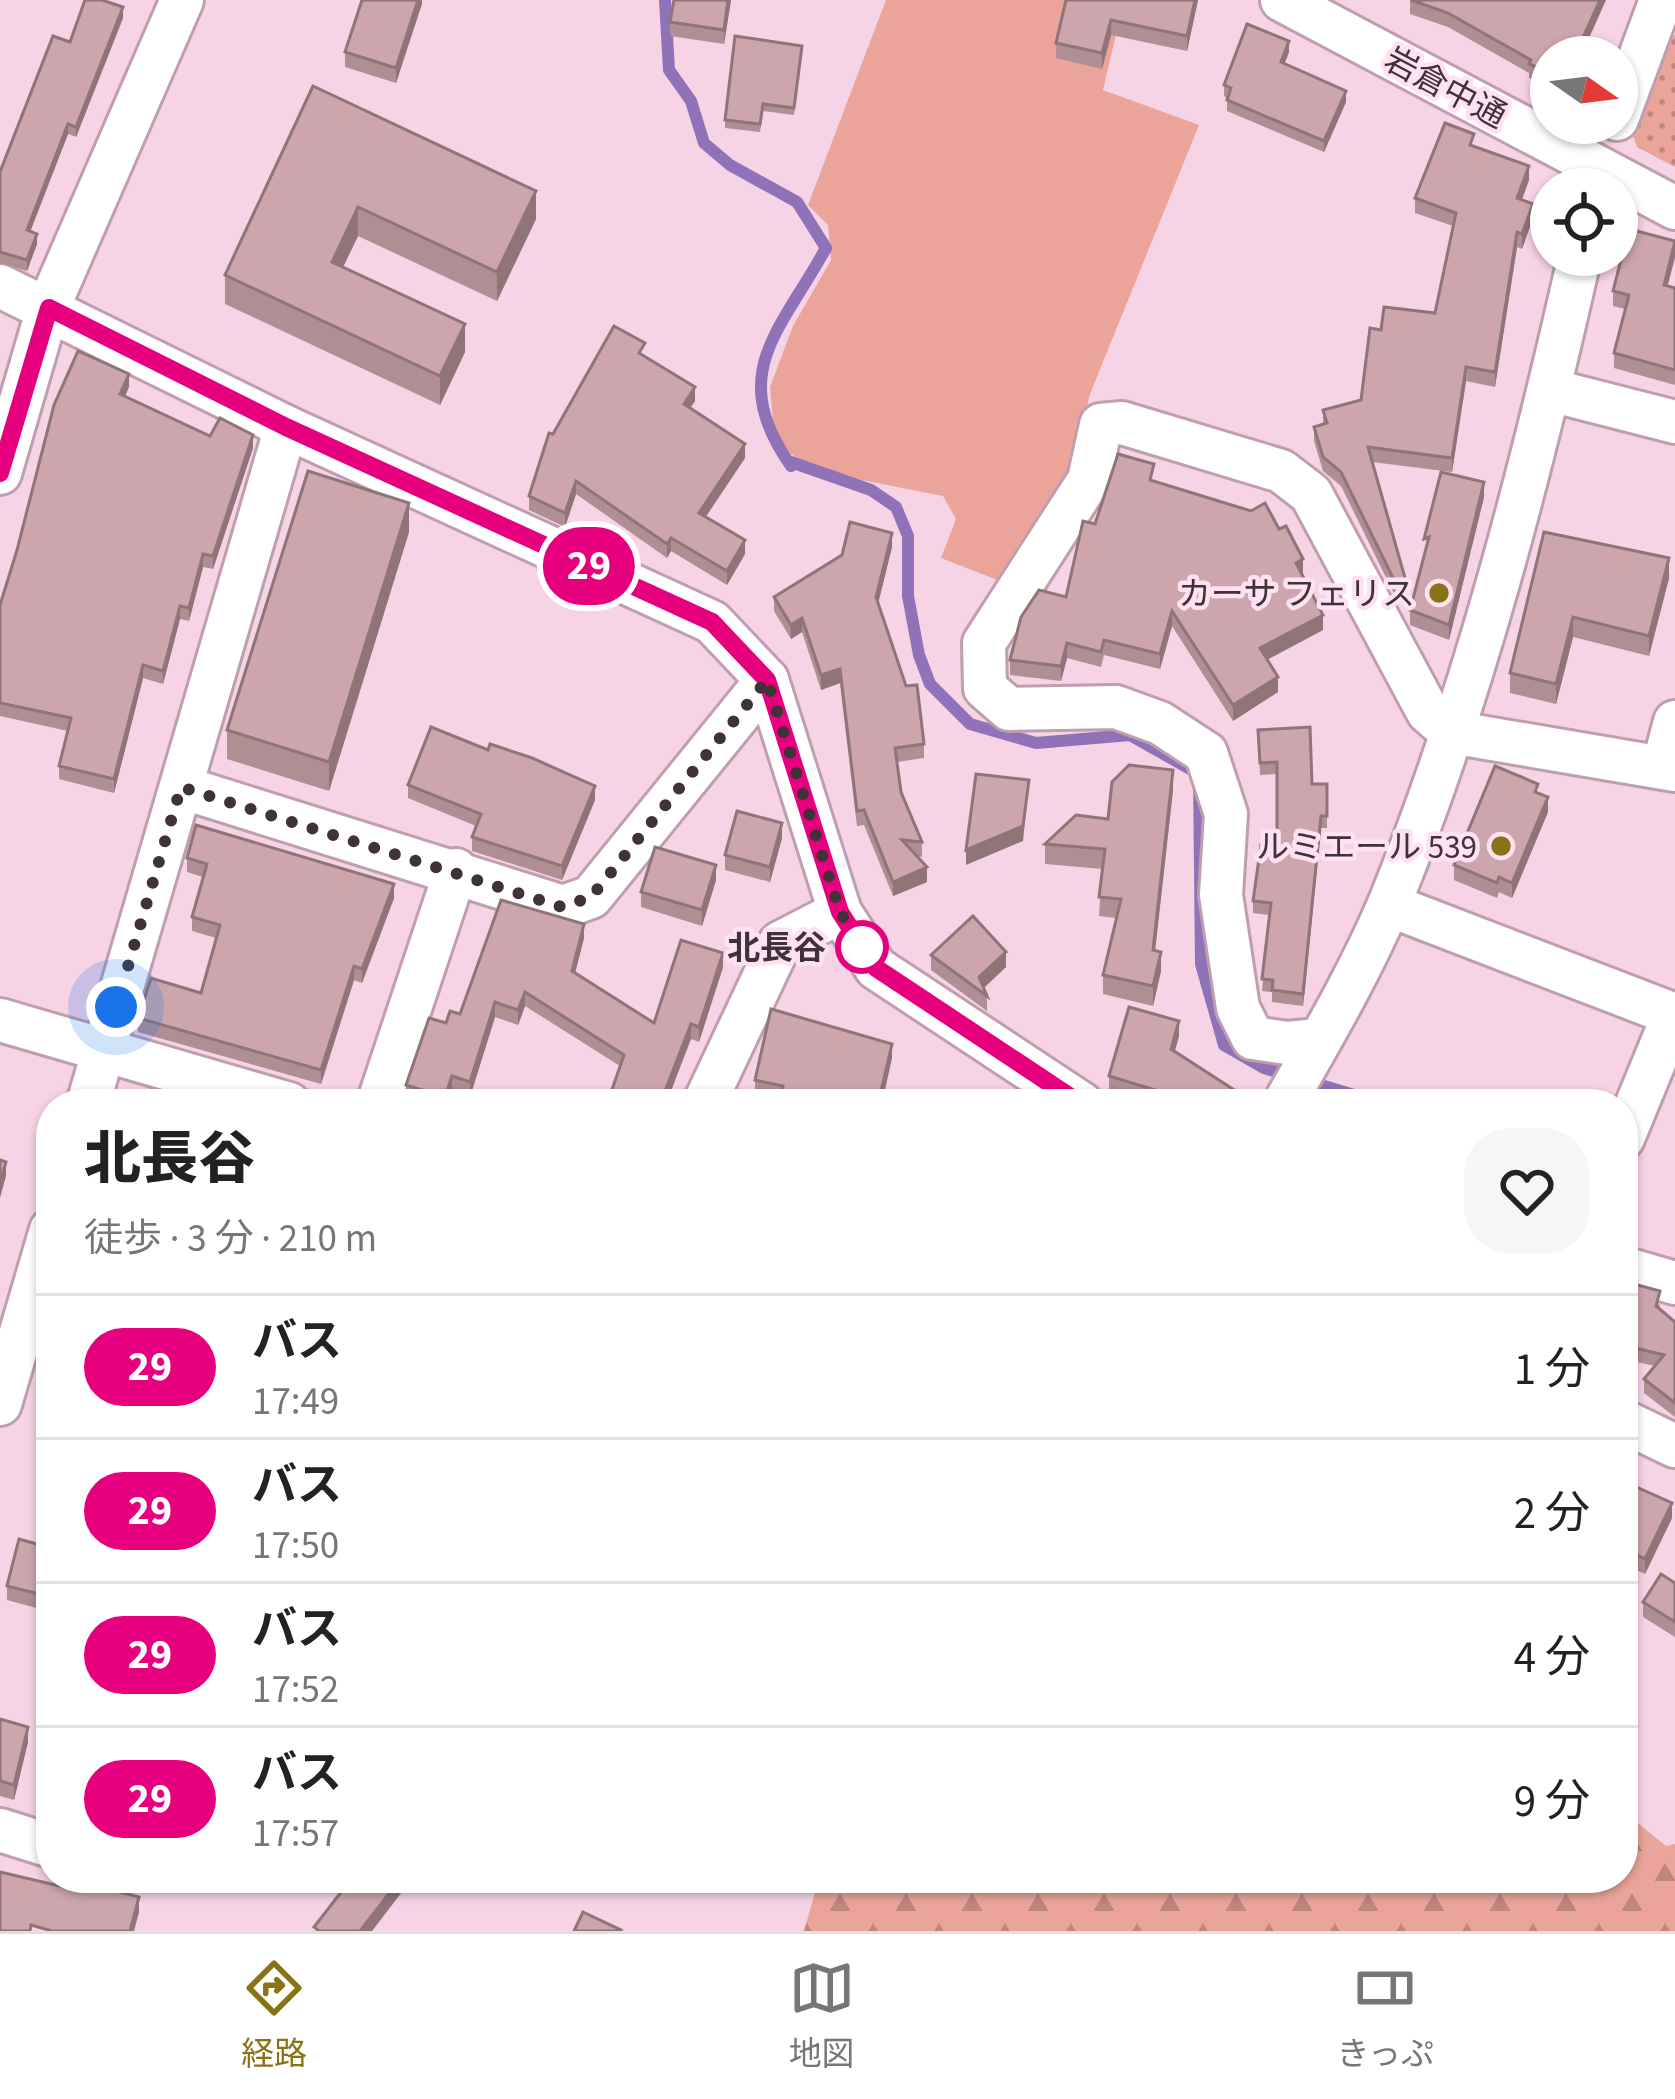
<!DOCTYPE html>
<html lang="ja">
<head>
<meta charset="utf-8">
<style>
	body { margin:0; font-family:"Source Sans 3","Noto Sans JP",sans-serif; background:#f6f6f6; color:#222; height:100vh; display:flex; flex-direction:column; font-size:45px; white-space:nowrap }
	* { box-sizing:border-box; margin:0 }
	p { font-size:39px; color:#767676 }
	.icon { flex:none; width:66px; height:66px; fill:none; stroke:currentColor; stroke-width:2; stroke-linecap:round; stroke-linejoin:round }
	.map { position:relative; flex:1; overflow:hidden }
	.drawer { position:absolute; left:36px; top:1089px; width:1602px; height:804px; display:flex; flex-direction:column; background:#fff; border-radius:48px; box-shadow:0 3px 9px #0004 }
	.drawer>* { flex:none }
	.badge { padding:0 24px; border-radius:39px; font-size:42px; line-height:78px }
	.needle { width:78px; rotate:104deg }
	.controls { position:absolute; left:1530px; top:36px; display:grid; gap:24px }
	.controls a { display:grid; place-items:center; width:108px; height:108px; border-radius:50%; background:#fff; box-shadow:0 3px 9px #0004; font-size:60px }
	.you { position:absolute; width:60px; height:60px; margin:-30px; border:9px solid #fff; border-radius:50%; background:#1a73e8; box-shadow:0 0 0 18px #1a73e833 }
	.map>.badge { position:absolute; translate:-50% -50%; box-shadow:0 0 0 6px #fff }
	.round { display:grid; place-items:center; flex:none; width:126px; height:126px; border-radius:48px; background:#f6f6f6 }
	.summary { display:flex; align-items:center; justify-content:space-between; height:204px; padding:0 48px }
	h1 { font-size:57px; font-weight:800; line-height:90px }
	ul { padding:0; list-style:none }
	li { display:flex; align-items:center; gap:36px; height:144px; padding:0 48px; border-top:3px solid #e0e0e0 }
	li div { flex:1 }
	li b { display:block; font-size:45px }
	li em { font-style:normal }
	li .badge { min-width:132px; font-weight:700; text-align:center }
	.menu { display:flex; justify-content:space-around; align-items:center; height:168px; border-top:3px solid #e0e0e0; background:#fff; font-size:33px; color:#767676 }
	.menu a { display:grid; justify-items:center; gap:6px }
	.menu .on { color:#8a7316 }
	.map>svg:first-child { display:block }
</style>
</head>
<body>
<div class="map">
<svg width="1675" height="1931" viewBox="0 0 1675 1931">
	<defs>
		<pattern id="forest-firs" width="22" height="20" patternUnits="userSpaceOnUse" patternTransform="scale(3)"><rect width="22" height="20" fill="#eaa499"/><path d="M5 1l3.5 6h-7zM16 11l3.5 6h-7z" fill="#bf867e"/></pattern>
		<pattern id="park-dots" width="8" height="8" patternUnits="userSpaceOnUse" patternTransform="scale(3)"><rect width="8" height="8" fill="#eaa499"/><path d="M2 2h.1M6 6h.1" fill="none" stroke="#bf867e" stroke-width="1.8" stroke-linecap="round"/></pattern>
	</defs>
	<rect width="100%" height="100%" fill="#f6d3e5"/>
	<polygon fill="#eaa499" points="886,0 1124,0 1103,90 1199,125 1090,394 1072,468 1000,581 941,558 956,519 943,496 816,471 775,443 770,387 793,326 831,260 828,225 808,205"/>
	<polygon fill="url(#forest-firs)" points="1623,1811 1666,1846 1675,1844 1675,1931 804,1931 819,1878 1623,1878"/>
	<polygon fill="url(#park-dots)" points="1675,35 1675,167 1637,147 1631,130 1660,39"/>
	<g fill="none" stroke-linecap="round" stroke-linejoin="round">
		<path stroke="#8f72b8" stroke-width="12" d="M665 0 669 70 691 101 704 143 730 165 797 202 826 248C780 332 726 373 791 466L788 461 871 490 896 507 908 536V596L919 655 930 684 970 724 1036 743 1130 735 1199 774 1201 964 1224 1045 1264 1068 1384 1104"/>
		<g stroke="#bf9eaf" stroke-width="48">
			<g id="minor">
				<polyline points="1282,0 1675,208"/>
				<polyline points="1617,119 1661,0"/>
				<polyline points="0,286 286,427 712,622 767,680 840,912 876,968 1082,1104"/>
				<polyline points="1550,390 1675,422"/>
				<polyline points="0,473 48,308 182,0"/>
				<polyline points="1663,767 1675,722"/>
				<polyline points="181,787 563,907 591,897 767,680"/>
				<polyline points="1389,905 1675,1015"/>
				<polyline points="0,1020 289,1104"/>
				<polyline points="1319,1040 1287,1043 1253,1038 1238,1008 1221,895 1226,814 1206,753 1160,723 1116,707 1009,709 985,688 984,643 1089,480 1101,425 1122,423 1281,471 1311,494 1428,712 1451,732 1675,770"/>
				<polyline points="88,1104 286,427"/>
				<polyline points="378,1104 456,870"/>
				<polyline points="704,1104 780,943 840,912"/>
				<path d="M1284 1104C1321 1039 1361 971 1390 902 1474 695 1531 472 1580 255"/>
				<polyline points="1623,1138 1674,1014"/>
				<polyline points="1623,1268 1675,1283"/>
				<polyline points="0,1404 51,1230"/>
				<polyline points="1623,1421 1675,1446"/>
				<polyline points="0,1830 51,1846"/>
			</g>
		</g>
		<use href="#minor" stroke="#fff" stroke-width="42"/>
	</g>
	<g fill="#af8f94">
		<polygon points="422,0 396,83 345,67 345,52"/>
		<polygon points="731,0 724,44 670,36 670,22"/>
		<polygon points="1066,0 1198,0 1187,51 1111,35 1102,69 1056,58 1056,43"/>
		<polygon points="1410,0 1588,42 1598,57 1551,57 1551,87 1529,78 1529,73 1448,27 1410,14"/>
		<polygon points="123,18 76,137 68,134 30,231 37,244 27,271 0,263 0,172 70,42"/>
		<polygon points="1289,52 1284,64 1346,102 1324,152 1227,111 1227,98 1224,96 1224,85"/>
		<polygon points="802,53 794,115 763,111 760,132 725,128 725,120"/>
		<polygon points="313,86 536,219 497,301 358,236 343,267 465,352 440,405 225,304 225,275"/>
		<polygon points="1474,147 1529,180 1522,200 1533,218 1522,249 1517,247 1495,387 1466,381 1452,472 1372,462 1407,599 1398,602 1341,486 1323,471 1314,441 1314,427 1323,424 1323,410 1361,400 1381,330 1435,313 1453,226 1415,213 1415,198"/>
		<polygon points="1675,257 1667,286 1675,288 1675,385 1614,368 1614,353 1625,309 1613,306 1613,291"/>
		<polygon points="645,357 695,401 690,408 745,458 706,517 745,554 727,585 671,551 667,558 576,494 565,527 529,510 529,496 553,434"/>
		<polygon points="129,387 125,396 210,436 253,448 213,569 203,567 189,621 180,619 163,684 143,678 114,793 59,779 59,766 68,731 0,716 0,605"/>
		<polygon points="1153,481 1303,574 1323,630 1267,660 1278,692 1233,721 1172,626 1160,669 1104,655 1101,667 1067,658 1061,681 1010,675 1010,660 1066,597 1095,524"/>
		<polygon points="1484,497 1449,640 1410,625 1410,610 1425,554"/>
		<polygon points="409,532 329,791 227,759 227,730"/>
		<polygon points="1544,532 1669,578 1649,656 1573,637 1556,704 1510,693 1510,673"/>
		<polygon points="892,547 878,603 924,744 924,758 897,762 901,792 922,842 922,857 917,856 927,882 893,896 864,825 857,826 840,683 821,690 802,632 791,639 774,611 774,597"/>
		<polygon points="1258,730 1312,784 1327,784 1327,828 1321,828 1303,1006 1272,1002 1272,992 1262,991 1269,915 1253,913 1253,901 1277,847 1277,774 1260,775"/>
		<polygon points="408,785 595,800 562,880 472,851 472,837 476,826 408,798"/>
		<polygon points="1173,790 1155,950 1161,971 1153,1006 1103,994 1103,975 1116,918 1099,916 1102,869 1045,864 1045,844"/>
		<polygon points="1538,793 1548,812 1512,898 1499,892 1497,898 1454,880 1454,865"/>
		<polygon points="782,838 770,882 725,870 725,855"/>
		<polygon points="187,858 394,898 362,983 354,980 321,1084 138,1032 138,1018 201,993 216,938 192,931 192,917 203,877 187,872"/>
		<polygon points="716,880 702,926 641,907 641,892"/>
		<polygon points="584,938 575,973 654,1023 723,967 699,1042 691,1039 620,1066 525,1006 518,1025 495,1017 470,1097 452,1091 447,1104 421,1104 406,1099 406,1085 446,1023"/>
		<polygon points="931,955 1006,967 984,988 987,996 987,1011 931,970"/>
		<polygon points="1179,1036 1175,1051 1256,1104 1152,1104 1109,1091 1109,1076"/>
		<polygon points="892,1058 780,1100 755,1094 755,1080"/>
		<polygon points="1623,1281 1660,1305 1659,1309 1675,1322 1675,1417 1644,1393 1644,1379 1655,1366 1623,1359"/>
		<polygon points="1623,1481 1672,1518 1645,1574 1623,1564"/>
		<polygon points="51,1548 51,1612 7,1600 7,1586"/>
		<polygon points="1675,1583 1675,1637 1643,1617 1643,1602"/>
		<polygon points="0,1719 28,1742 14,1800 0,1796"/>
		<polygon points="764,1878 796,1878 794,1885"/>
	</g>
	<g fill="#8f7478">
		<polygon points="418,0 422,0 422,4 396,83 396,68"/>
		<polygon points="728,0 731,0 724,44 724,30"/>
		<polygon points="1195,0 1198,0 1187,51 1187,36"/>
		<polygon points="1600,0 1606,0 1582,54 1582,40"/>
		<polygon points="123,7 123,18 76,137 76,127"/>
		<polygon points="1111,20 1111,35 1102,69 1102,53"/>
		<polygon points="1289,41 1289,52 1281,73 1281,62"/>
		<polygon points="1346,91 1346,102 1324,152 1324,141"/>
		<polygon points="68,124 68,134 27,240 27,230"/>
		<polygon points="1529,166 1529,180 1517,212 1517,198"/>
		<polygon points="536,191 536,219 497,301 497,272"/>
		<polygon points="1533,204 1533,218 1522,249 1522,234"/>
		<polygon points="358,207 358,236 332,290 332,262"/>
		<polygon points="1517,232 1517,247 1495,387 1495,372"/>
		<polygon points="37,234 37,244 27,271 27,260"/>
		<polygon points="1675,242 1675,257 1664,300 1664,285"/>
		<polygon points="465,324 465,352 440,405 440,376"/>
		<polygon points="1466,367 1466,381 1452,472 1452,458"/>
		<polygon points="129,374 129,387 120,407 120,394"/>
		<polygon points="695,387 695,401 684,417 684,404"/>
		<polygon points="253,435 253,448 213,569 213,556"/>
		<polygon points="745,444 745,458 699,526 699,513"/>
		<polygon points="576,481 576,494 565,527 565,513"/>
		<polygon points="1484,482 1484,497 1449,640 1449,625"/>
		<polygon points="409,503 409,532 329,791 329,762"/>
		<polygon points="892,533 892,547 876,612 876,597"/>
		<polygon points="671,538 671,551 667,558 667,544"/>
		<polygon points="745,540 745,554 727,585 727,571"/>
		<polygon points="203,554 203,567 189,621 189,608"/>
		<polygon points="1669,558 1669,578 1649,656 1649,636"/>
		<polygon points="1303,559 1303,574 1296,578 1296,563"/>
		<polygon points="1407,585 1407,599 1398,602 1398,588"/>
		<polygon points="180,606 180,619 163,684 163,671"/>
		<polygon points="1172,611 1172,626 1160,669 1160,654"/>
		<polygon points="1323,615 1323,630 1260,663 1260,648"/>
		<polygon points="1573,617 1573,637 1556,704 1556,684"/>
		<polygon points="802,618 802,632 791,639 791,625"/>
		<polygon points="1067,643 1067,658 1061,681 1061,666"/>
		<polygon points="143,665 143,678 114,793 114,779"/>
		<polygon points="840,669 840,683 821,690 821,675"/>
		<polygon points="1278,677 1278,692 1233,721 1233,705"/>
		<polygon points="1173,770 1173,790 1153,969 1153,950"/>
		<polygon points="1029,780 1023,841 966,865 966,850"/>
		<polygon points="595,786 595,800 562,880 562,866"/>
		<polygon points="1548,797 1548,812 1512,898 1512,883"/>
		<polygon points="1321,816 1321,828 1303,1006 1303,994"/>
		<polygon points="782,823 782,838 770,882 770,867"/>
		<polygon points="716,865 716,880 702,926 702,910"/>
		<polygon points="927,867 927,882 893,896 893,882"/>
		<polygon points="394,884 394,898 362,983 362,969"/>
		<polygon points="584,924 584,938 572,985 572,971"/>
		<polygon points="1006,952 1006,967 979,992 979,977"/>
		<polygon points="1161,952 1161,971 1153,1006 1153,986"/>
		<polygon points="723,953 723,967 699,1042 699,1027"/>
		<polygon points="354,966 354,980 321,1084 321,1070"/>
		<polygon points="525,992 525,1006 518,1025 518,1010"/>
		<polygon points="495,1002 495,1017 470,1097 470,1082"/>
		<polygon points="1179,1021 1179,1036 1171,1064 1171,1049"/>
		<polygon points="691,1024 691,1039 666,1104 660,1104"/>
		<polygon points="892,1044 892,1058 882,1104 878,1104"/>
		<polygon points="452,1076 452,1091 447,1104 445,1104 445,1097"/>
		<polygon points="6,1162 6,1176 0,1198 0,1183"/>
		<polygon points="1672,1503 1672,1518 1645,1574 1645,1559"/>
		<polygon points="28,1727 28,1742 14,1800 14,1785"/>
		<polygon points="401,1878 405,1878 405,1888 372,1931 360,1931"/>
		<polygon points="139,1897 139,1912 134,1931 130,1931"/>
	</g>
	<g fill="#cca6ac" stroke="#8f7478" stroke-width="3">
		<polygon points="85,0 102,0 123,7 76,127 68,124 27,230 37,234 27,260 0,252 0,172 53,36 70,42"/>
		<polygon points="362,0 418,0 396,68 345,52"/>
		<polygon points="674,0 728,0 724,30 670,22"/>
		<polygon points="1066,0 1195,0 1187,36 1111,20 1102,53 1056,43"/>
		<polygon points="1411,0 1600,0 1582,40 1598,47 1594,57 1551,57 1551,73 1529,64 1531,60 1448,13"/>
		<polygon points="1247,24 1289,41 1281,62 1346,91 1324,141 1227,100 1231,88 1224,85"/>
		<polygon points="735,36 802,46 794,108 763,104 760,124 725,120"/>
		<polygon points="313,86 536,191 497,272 358,207 332,262 465,324 440,376 225,275"/>
		<polygon points="1445,123 1474,134 1470,145 1529,166 1517,198 1533,204 1522,234 1517,232 1495,372 1466,367 1452,458 1368,447 1407,585 1398,588 1341,472 1323,457 1314,427 1327,423 1323,410 1361,400 1370,328 1381,330 1384,307 1435,313 1456,213 1415,198"/>
		<polygon points="1629,229 1675,241 1664,285 1675,288 1675,370 1614,353 1629,295 1613,291"/>
		<polygon points="614,326 645,343 639,353 695,387 684,404 745,444 699,513 745,540 727,571 671,538 667,544 576,481 565,513 529,496 549,433 553,434"/>
		<polygon points="78,351 129,374 120,394 210,436 220,418 253,435 213,556 203,554 189,608 180,606 163,671 143,665 114,779 59,766 71,718 0,703 0,605 17,550 54,405"/>
		<polygon points="1118,454 1154,464 1150,480 1251,511 1265,503 1279,529 1286,526 1303,559 1296,563 1323,615 1260,648 1278,677 1233,705 1172,611 1160,654 1104,640 1101,652 1067,643 1061,666 1010,660 1021,617 1039,590 1066,597 1083,521 1095,524"/>
		<polygon points="308,471 409,503 329,762 227,730"/>
		<polygon points="1441,472 1484,482 1449,625 1410,610 1429,537 1424,539"/>
		<polygon points="850,522 892,533 876,597 906,686 917,685 924,744 895,748 901,792 922,842 902,840 927,867 893,882 864,810 857,811 840,669 821,675 802,618 791,625 774,597 842,555"/>
		<polygon points="1544,532 1669,558 1649,636 1573,617 1556,684 1510,673"/>
		<polygon points="431,727 488,750 490,744 532,758 595,786 562,866 472,837 481,814 408,785"/>
		<polygon points="1310,727 1312,784 1327,784 1327,816 1321,816 1303,994 1272,990 1273,980 1262,979 1271,903 1253,901 1261,845 1277,847 1277,762 1260,763 1258,730"/>
		<polygon points="1129,765 1173,770 1153,950 1161,952 1153,986 1103,975 1121,899 1099,897 1105,849 1045,844 1076,815 1108,819 1112,782"/>
		<polygon points="1495,766 1538,784 1535,792 1548,797 1512,883 1499,877 1497,883 1454,865"/>
		<polygon points="976,774 1029,780 1023,826 966,850"/>
		<polygon points="737,811 782,823 770,867 725,855"/>
		<polygon points="196,825 394,884 362,969 354,966 321,1070 138,1018 151,978 201,993 220,925 192,917 207,864 187,858"/>
		<polygon points="655,847 716,865 702,910 641,892"/>
		<polygon points="501,900 584,924 572,971 654,1023 681,940 723,953 699,1027 691,1024 660,1104 607,1104 624,1055 525,992 518,1010 495,1002 470,1082 452,1076 445,1097 406,1085 429,1018 446,1023 450,1011 460,1014"/>
		<polygon points="973,916 1006,952 979,977 987,996 931,955"/>
		<polygon points="1129,1007 1179,1021 1171,1049 1256,1104 1190,1104 1192,1101 1109,1076"/>
		<polygon points="771,1009 892,1044 878,1104 779,1104 783,1086 755,1080"/>
		<polygon points="0,1160 6,1162 0,1183"/>
		<polygon points="1623,1281 1660,1291 1656,1306 1675,1322 1675,1403 1644,1379 1664,1355 1623,1345"/>
		<polygon points="1623,1481 1672,1503 1645,1559 1623,1548"/>
		<polygon points="19,1539 51,1548 51,1597 7,1586"/>
		<polygon points="1661,1574 1675,1583 1675,1622 1643,1602"/>
		<polygon points="0,1719 28,1727 14,1785 0,1781"/>
		<polygon points="0,1872 64,1887 67,1878 139,1897 130,1931 52,1931 31,1925 30,1931 0,1931"/>
		<polygon points="352,1878 401,1878 360,1931 319,1931 314,1927"/>
		<polygon points="583,1912 621,1930 620,1931 574,1931"/>
	</g>
	<g fill="none" stroke-linecap="round" stroke-linejoin="round">
		<g stroke="#fff" stroke-width="27">
			<polyline id="line" points="0,473 49,308 286,427 712,622 767,680 840,912 876,968 1081,1104"/>
		</g>
		<use href="#line" stroke="#e6007e" stroke-width="18"/>
		<polyline stroke="#403239" stroke-width="12" stroke-dasharray="0 21.6" points="116,1007 181,787 562,907 591,897 767,680 840,912 862,947"/>
	</g>
	<g fill="#8a7316" stroke="#ffe2f1" stroke-width="4.5">
		<circle cx="1439" cy="593" r="12"/>
		<circle cx="1501" cy="846" r="12"/>
	</g>
	<circle fill="#fff" stroke="#e6007e" stroke-width="6" cx="862" cy="947" r="24"/>
	<g text-anchor="middle" stroke-width="9" stroke-linejoin="round" paint-order="stroke">
		<g font-size="33" fill="#403239" stroke="#ffe2f1">
			<text transform="translate(1446 87) rotate(28)" y="12">岩倉中通</text>
		</g>
		<g font-size="33" fill="#403239" stroke="#ffe2f1" text-anchor="end">
			<text x="1415" y="605">カーサ フェリス</text>
			<text x="1477" y="858">ルミエール 539</text>
		</g>
		<g font-size="33" font-weight="bold" fill="#403239" stroke="#ffe2f1" text-anchor="end">
			<text x="826" y="959">北長谷</text>
		</g>
	</g>
</svg>
<div class="controls">
<a><svg class="needle" viewBox="-14 -14 28 28"><path d="M0-13l5 13h-10z" fill="#e53935"/><path d="M0 13l5-13h-10z" fill="#767676"/></svg></a>
<a><svg class="icon" aria-label="locate" viewBox="0 0 24 24"><circle cx="12" cy="12" r="6"/><path d="M12 2v4M12 18v4M2 12h4M18 12h4"/></svg></a>
</div>
<div class="you" style="left:116px;top:1007px"></div>
<b class="badge" style="left:589px;top:566px;background:#e6007e;color:#fff">29</b>
<section class="drawer">
<div class="summary"><div><h1>北長谷</h1><p>徒歩 · 3 分 · 210 m</p></div><a class="round"><svg class="icon" aria-label="heart" viewBox="0 0 24 24"><path d="M12 20l-8-8c-3-5 5-10 8-4 3-6 11-1 8 4z"/></svg></a></div>
<ul>
<li><span class="badge" style="background:#e6007e;color:#fff">29</span><div><b>バス</b><p>17:49</p></div><em>1 分</em></li>
<li><span class="badge" style="background:#e6007e;color:#fff">29</span><div><b>バス</b><p>17:50</p></div><em>2 分</em></li>
<li><span class="badge" style="background:#e6007e;color:#fff">29</span><div><b>バス</b><p>17:52</p></div><em>4 分</em></li>
<li><span class="badge" style="background:#e6007e;color:#fff">29</span><div><b>バス</b><p>17:57</p></div><em>9 分</em></li>
</ul>
</section>
</div>
<nav class="menu">
<a class="on"><svg class="icon" aria-label="directions" viewBox="0 0 24 24"><path d="M12 3l9 9-9 9-9-9zM9 14v-3h6M13 9l2 2-2 2"/></svg>経路</a>
<a><svg class="icon" aria-label="map" viewBox="0 0 24 24"><path d="M3 6l6-2 6 2 6-2v14l-6 2-6-2-6 2zM9 4v14M15 6v14"/></svg>地図</a>
<a><svg class="icon" aria-label="tickets" viewBox="0 0 24 24"><path d="M3 7h18v10H3zM15 7v10"/></svg>きっぷ</a>
</nav>
</body>
</html>
